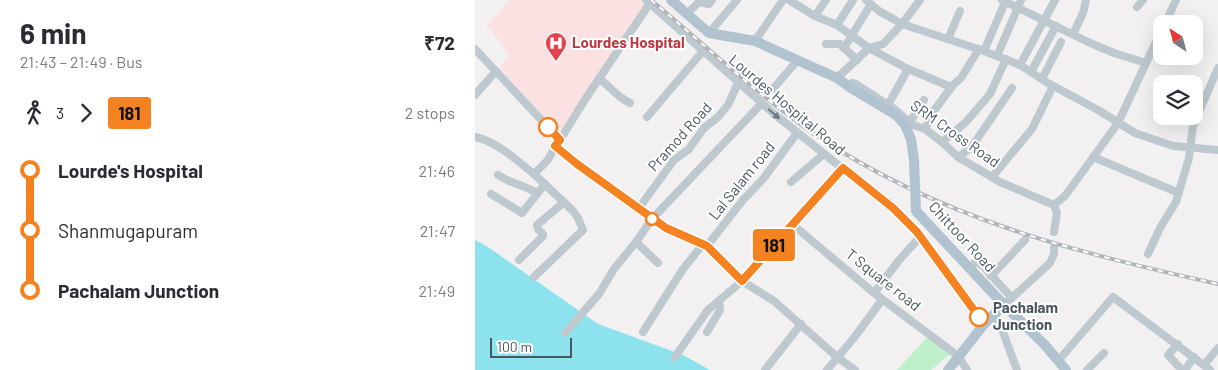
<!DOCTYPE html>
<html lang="en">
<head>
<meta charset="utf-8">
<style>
	body { margin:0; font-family:Barlow,sans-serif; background:#f2f2f3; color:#2b2b33; height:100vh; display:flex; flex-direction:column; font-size:19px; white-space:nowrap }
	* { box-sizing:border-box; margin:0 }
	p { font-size:16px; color:#7c7c81 }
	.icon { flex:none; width:28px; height:28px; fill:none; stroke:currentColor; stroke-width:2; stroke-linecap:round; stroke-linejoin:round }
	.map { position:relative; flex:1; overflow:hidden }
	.side { display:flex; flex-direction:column; background:#fff; width:475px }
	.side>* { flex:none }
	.badge { padding:0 10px; border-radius:4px; font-size:18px; line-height:32px }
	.needle { width:32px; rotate:324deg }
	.buttons { position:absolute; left:678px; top:15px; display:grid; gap:10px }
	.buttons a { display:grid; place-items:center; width:50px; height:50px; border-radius:10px; background:#fff; box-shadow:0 5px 20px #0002; font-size:25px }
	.scale { position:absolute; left:15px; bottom:12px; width:82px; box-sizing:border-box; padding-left:5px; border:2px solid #48565e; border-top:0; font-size:14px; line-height:18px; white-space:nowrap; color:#48565e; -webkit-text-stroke:4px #fff; paint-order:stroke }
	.map>.badge { position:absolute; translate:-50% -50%; box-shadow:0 0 0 2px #fff }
	.legs { display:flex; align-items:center; gap:8px; height:55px; padding:0 20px; font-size:16px }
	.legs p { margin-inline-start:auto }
	.headline { display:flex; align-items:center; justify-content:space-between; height:85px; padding:0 20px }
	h1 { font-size:28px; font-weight:700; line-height:38px }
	ul { padding:0 20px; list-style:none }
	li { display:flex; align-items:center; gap:18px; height:60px; font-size:19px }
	li i { display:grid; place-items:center; width:8px; height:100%; margin:0 6px; background:currentColor }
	li i::after { content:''; width:12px; height:12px; margin:-6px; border:4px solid; border-radius:50%; background:#fff }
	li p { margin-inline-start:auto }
	li:first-child i { background:linear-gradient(#0000 50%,currentColor 0) }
	li:last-child i { background:linear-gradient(currentColor 50%,#0000 0) }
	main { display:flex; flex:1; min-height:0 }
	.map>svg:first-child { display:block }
</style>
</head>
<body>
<main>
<section class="side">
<div class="headline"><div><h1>6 min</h1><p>21:43 – 21:49 · Bus</p></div><b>₹72</b></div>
<div class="legs"><svg class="icon" aria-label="walk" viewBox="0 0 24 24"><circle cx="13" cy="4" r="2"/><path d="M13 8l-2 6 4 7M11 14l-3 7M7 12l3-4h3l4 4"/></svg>3<svg class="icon" aria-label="forward" viewBox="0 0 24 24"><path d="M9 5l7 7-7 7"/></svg><b class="badge" style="background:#f58220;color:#111">181</b><p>2 stops</p></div>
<ul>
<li><i style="color:#f58220"></i><b>Lourde's Hospital</b><p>21:46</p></li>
<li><i style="color:#f58220"></i><span>Shanmugapuram</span><p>21:47</p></li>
<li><i style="color:#f58220"></i><b>Pachalam Junction</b><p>21:49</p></li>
</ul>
</section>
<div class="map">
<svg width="743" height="370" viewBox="0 0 743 370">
	<rect width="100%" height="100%" fill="#f2f0f0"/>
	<polygon fill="#fbe1e2" points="33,0 163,0 171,7 83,134 24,69 34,54 11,25 26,11"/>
	<polygon fill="#bff0cc" points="456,333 479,351 456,370 422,370"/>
	<polygon fill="#8ce3ed" points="0,240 13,247 123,324 208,355 235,370 0,370"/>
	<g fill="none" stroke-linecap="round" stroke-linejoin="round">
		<g stroke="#bec9cf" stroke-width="8">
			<polyline points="171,0 298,113 417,208 443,232 510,323"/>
			<polyline points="314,0 340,16 362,25 394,48 431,68 476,87"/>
			<polyline points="391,0 404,11 427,24 509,51 545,65 573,83 623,110 660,133 698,146 743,150"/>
			<polyline points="527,0 613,42 639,53 671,63"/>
			<polyline points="662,7 668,0"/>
			<polyline points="212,14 224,2 234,4 237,0"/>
			<polyline points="340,16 351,0"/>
			<polyline points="690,24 701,0"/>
			<polyline points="362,25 378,0"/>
			<polyline points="234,33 262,0"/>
			<polyline points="598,34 608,13 611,0"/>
			<polyline points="473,39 485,11"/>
			<polyline points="280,41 308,0"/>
			<polyline points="351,44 365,44 382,60"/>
			<polyline points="369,48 396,4"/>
			<polyline points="0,49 85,140 81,146 102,164 191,228 232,246 267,281 299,301 362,357 380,370"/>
			<polyline points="509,51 531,0"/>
			<polyline points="522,56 546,0"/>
			<polyline points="545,65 580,0"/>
			<polyline points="556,72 581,26"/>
			<polyline points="124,78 145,97 155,103"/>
			<polyline points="362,78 394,48 408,44 427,24 445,0"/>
			<polyline points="567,79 586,42"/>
			<polyline points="374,86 377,83 381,84 418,108 438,125 450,129 467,142 483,157 525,182 579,205 590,196 643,123 686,31"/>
			<polyline points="298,89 322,61"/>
			<polyline points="0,95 21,71"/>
			<polyline points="413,105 433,69"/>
			<polyline points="172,117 228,51"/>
			<polyline points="435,122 449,100"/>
			<polyline points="450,129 458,112 478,85 486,78 504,49"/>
			<path d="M0 137C23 142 41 160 59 174"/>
			<polyline points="85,140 111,98 175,3"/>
			<polyline points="467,142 491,122 515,94 531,59"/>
			<polyline points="483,157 496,148 537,88"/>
			<polyline points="618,157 704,193"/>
			<path d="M23 175C36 184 50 185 62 193"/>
			<polyline points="517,177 557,129 578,86"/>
			<polyline points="316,182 349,154"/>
			<polyline points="16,194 47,213 70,184"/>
			<polyline points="164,208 199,160 214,149 229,128 243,117 253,105 263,83"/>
			<polyline points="317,224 399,293 483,356 492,370"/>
			<polyline points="579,232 582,213 579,205"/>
			<polyline points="161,242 183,263"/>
			<polyline points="232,246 268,200 288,179 322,133"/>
			<polyline points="673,254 685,228 701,202 714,158 718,126 743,68"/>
			<polyline points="44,260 68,236 68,234 63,229 62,225 89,202"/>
			<polyline points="499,264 501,261 508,266 536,297"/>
			<polyline points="516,276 550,240"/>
			<polyline points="59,277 108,230 103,218 98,211 59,174 72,161 81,146"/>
			<polyline points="399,293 425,259 446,236"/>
			<polyline points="529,305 575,263 579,254 579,247"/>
			<polyline points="520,316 528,332 542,370"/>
			<polyline points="168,332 208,269 228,244"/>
			<polyline points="232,332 245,310 244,301"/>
			<polyline points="90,333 124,294 139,269 161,242 177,219 287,103"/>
			<polyline points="703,344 693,355 707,370"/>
			<polyline points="199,358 233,310 267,281 368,168"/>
			<polyline points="583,361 638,297 735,370"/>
			<polyline points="729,365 743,348"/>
			<polyline points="290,370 326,324"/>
			<polyline points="352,370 378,339 407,300"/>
			<polyline points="612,370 629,353"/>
			<polyline points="710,370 719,357"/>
		</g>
		<g stroke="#b0c3cf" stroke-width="10">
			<polyline points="196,0 234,33 280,41 362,78 376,88"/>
			<polyline points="473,370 510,323 529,305 569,344 591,370"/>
		</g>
		<g stroke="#b2b6ba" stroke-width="4">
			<path id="rail" d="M176 0C230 45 281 94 339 134 463 218 599 252 743 284"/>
		</g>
		<use href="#rail" stroke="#fff" stroke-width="2" stroke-dasharray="5.5" stroke-linecap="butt"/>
		<polyline stroke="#b0c3cf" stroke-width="10" points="376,88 421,115 430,125 436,139 439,160 441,211 529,305"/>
	</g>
	<defs><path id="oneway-solid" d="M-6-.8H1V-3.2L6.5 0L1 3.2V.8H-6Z" transform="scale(1.25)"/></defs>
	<use fill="#6b7880" href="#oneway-solid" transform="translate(299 114) rotate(41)"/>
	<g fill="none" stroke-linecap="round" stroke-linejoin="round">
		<g stroke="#fff" stroke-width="11">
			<polyline id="line-1" points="73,127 85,140 80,146 102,164 191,228 232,246 267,281 368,168 418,208 442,232 504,317"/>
		</g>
		<use href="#line-1" stroke="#f58220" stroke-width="8"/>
	</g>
	<defs>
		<g id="hospital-pin" transform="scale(1.125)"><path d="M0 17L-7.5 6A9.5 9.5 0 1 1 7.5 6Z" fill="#e0444e" stroke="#fff"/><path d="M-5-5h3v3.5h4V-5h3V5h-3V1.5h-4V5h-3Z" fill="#fff"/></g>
	</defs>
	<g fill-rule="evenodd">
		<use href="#hospital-pin" x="81" y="43"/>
	</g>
	<g fill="#fff" stroke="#f58220" stroke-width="2.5">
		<circle cx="73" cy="127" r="9"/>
		<circle cx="177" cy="219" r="6"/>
		<circle cx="504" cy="317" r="9"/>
	</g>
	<g text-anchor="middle" stroke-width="4" stroke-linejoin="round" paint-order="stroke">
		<g font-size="15" font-weight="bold" fill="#be3a42" stroke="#fff" text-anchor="start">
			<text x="97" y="48">Lourdes Hospital</text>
		</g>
		<g font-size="15" fill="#48565e" stroke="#fff">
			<text transform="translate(312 105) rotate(40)" y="5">Lourdes Hospital Road</text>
			<text transform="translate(480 134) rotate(35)" y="5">SRM Cross Road</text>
			<text transform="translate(205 137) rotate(-48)" y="5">Pramod Road</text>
			<text transform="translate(267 181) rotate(-51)" y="5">Lal Salam road</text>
			<text transform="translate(487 237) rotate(47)" y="5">Chittoor Road</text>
			<text transform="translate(408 280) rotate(38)" y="5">T Square road</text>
		</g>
		<g font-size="15" font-weight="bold" fill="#48565e" stroke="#fff" text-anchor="start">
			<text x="518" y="313">Pachalam<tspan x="518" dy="17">Junction</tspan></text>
		</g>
	</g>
</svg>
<div class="buttons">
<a><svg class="needle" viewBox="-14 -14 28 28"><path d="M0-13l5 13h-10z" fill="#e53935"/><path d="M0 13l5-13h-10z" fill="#7c7c81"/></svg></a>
<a><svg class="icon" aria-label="layers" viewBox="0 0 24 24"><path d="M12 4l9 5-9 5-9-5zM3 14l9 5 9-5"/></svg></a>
</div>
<div class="scale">100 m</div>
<b class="badge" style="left:299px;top:245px;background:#f58220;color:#111">181</b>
</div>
</main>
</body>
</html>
